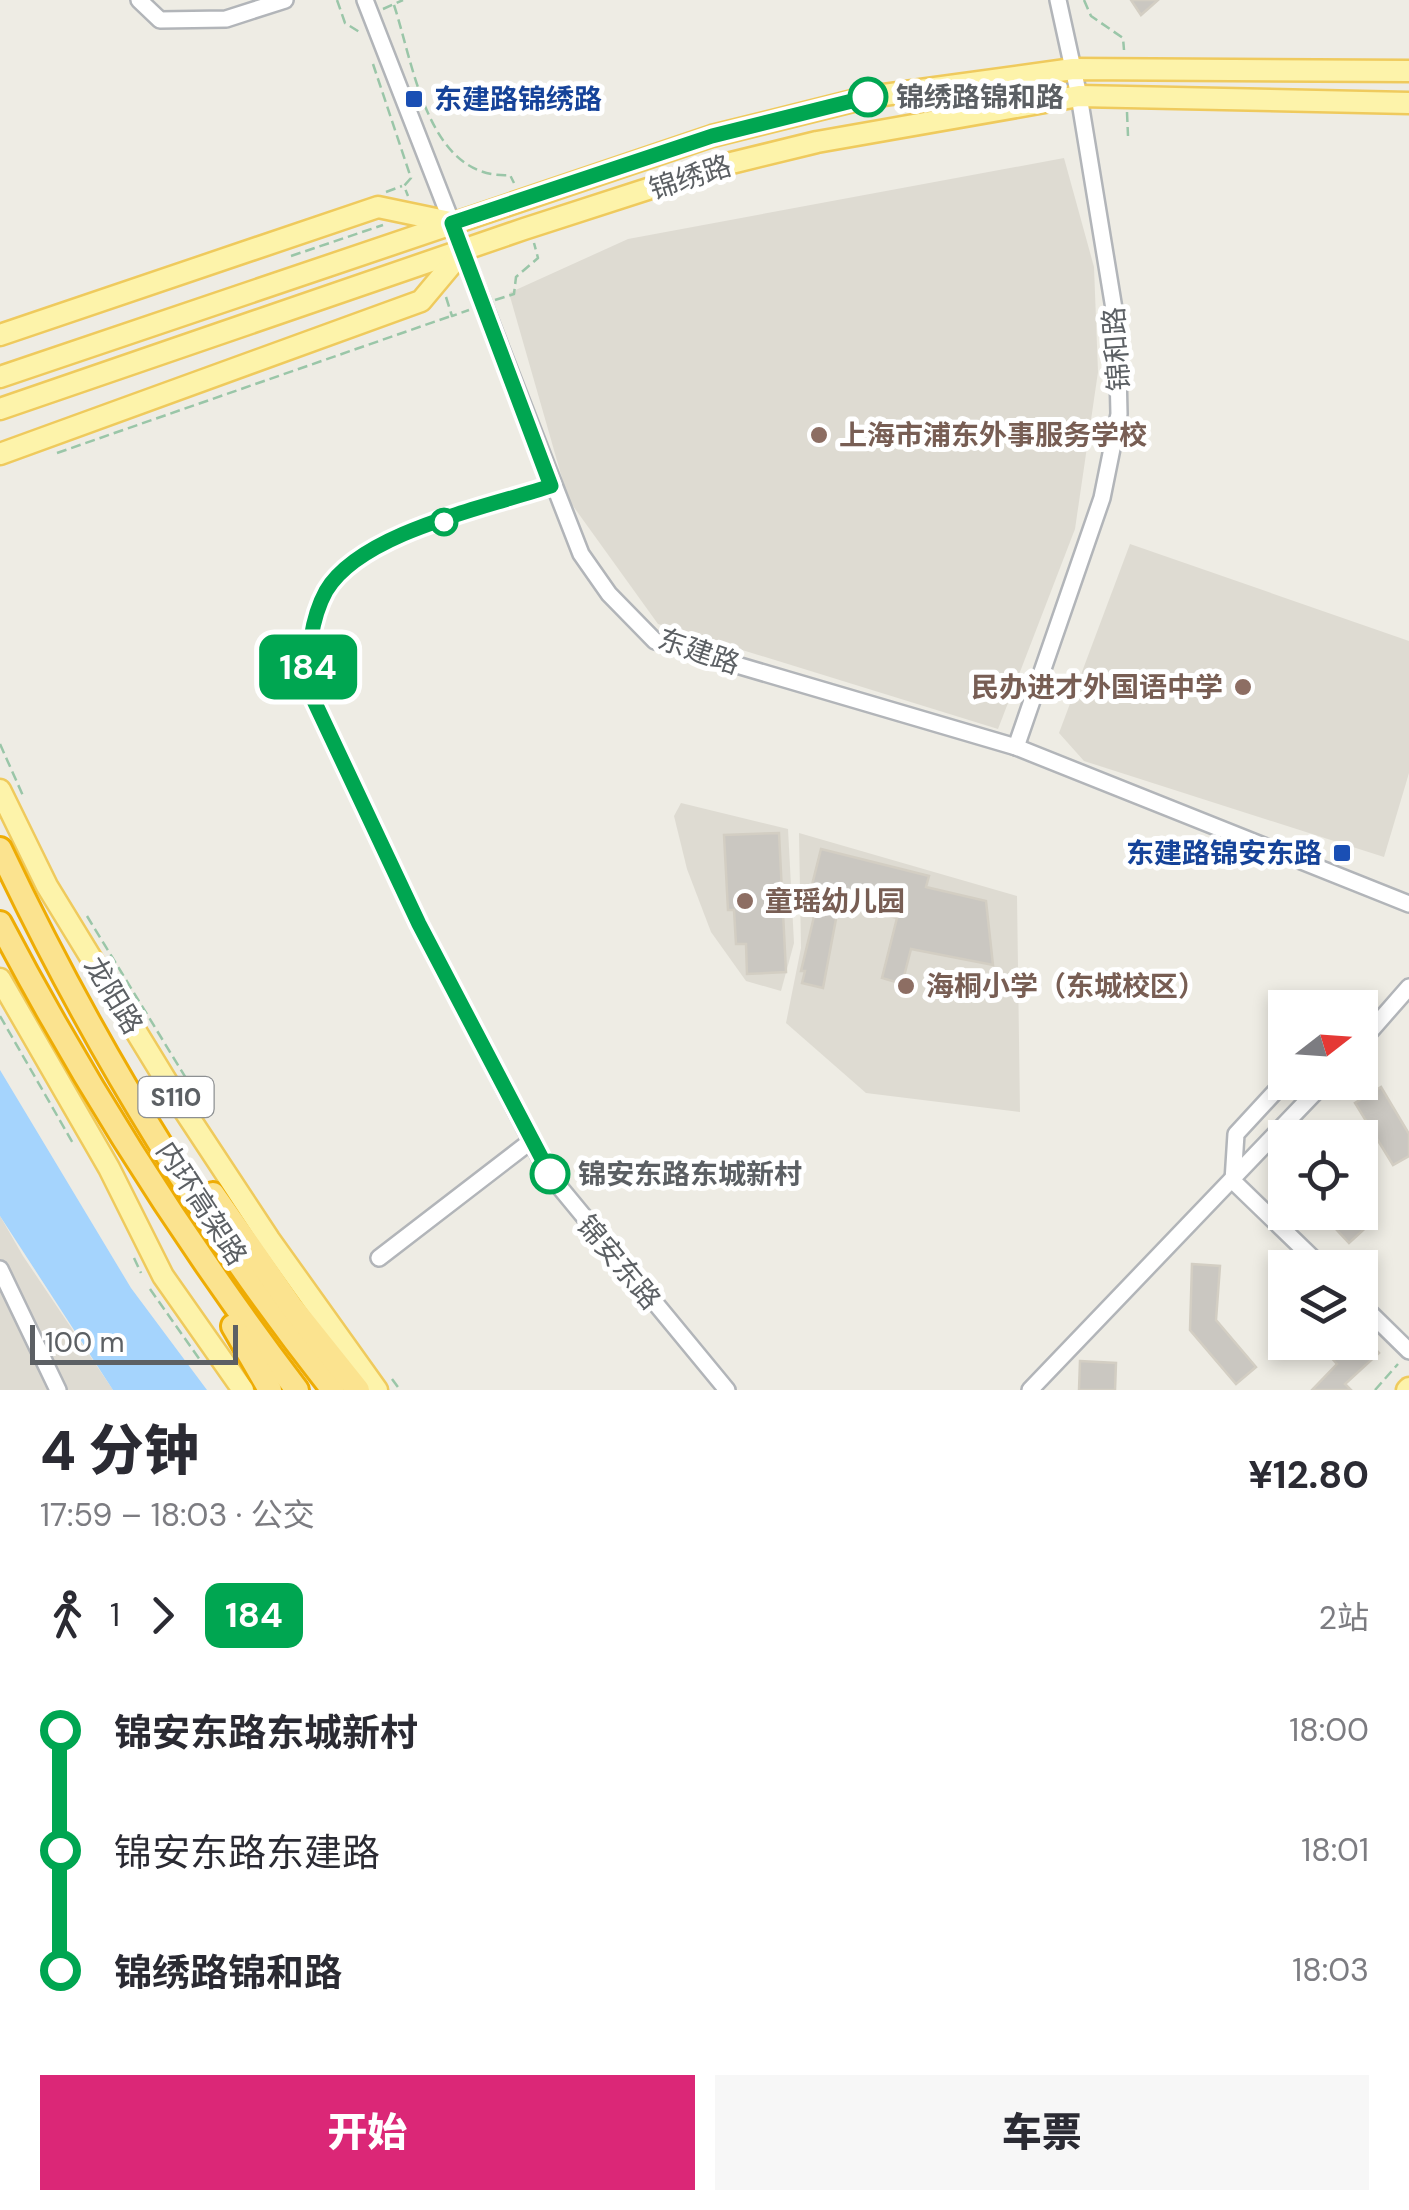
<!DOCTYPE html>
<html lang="zh">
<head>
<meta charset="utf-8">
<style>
	body { margin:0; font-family:"DM Sans","Noto Sans SC",sans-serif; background:#f7f7f7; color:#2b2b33; height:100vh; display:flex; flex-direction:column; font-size:38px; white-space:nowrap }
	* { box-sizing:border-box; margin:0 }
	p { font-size:32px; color:#7c7c81 }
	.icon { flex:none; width:55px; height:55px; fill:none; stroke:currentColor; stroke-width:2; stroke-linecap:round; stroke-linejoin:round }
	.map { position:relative; height:1390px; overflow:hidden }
	.side { display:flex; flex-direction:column; background:#fff; flex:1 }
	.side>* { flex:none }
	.badge { padding:0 20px; border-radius:15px; font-size:35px; line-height:65px }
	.needle { width:65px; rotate:73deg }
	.buttons { position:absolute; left:1268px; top:990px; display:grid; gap:20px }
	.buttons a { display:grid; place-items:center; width:110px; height:110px; border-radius:0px; background:#fff; box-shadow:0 5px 15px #0003; font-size:50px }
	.scale { position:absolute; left:30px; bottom:25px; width:208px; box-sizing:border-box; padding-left:10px; border:5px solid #5c6064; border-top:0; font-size:28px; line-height:35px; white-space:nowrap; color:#5c6064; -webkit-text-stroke:8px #fff; paint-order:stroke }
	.map>.badge { position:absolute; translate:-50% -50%; box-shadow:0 0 0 5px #fff }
	.legs { display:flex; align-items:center; gap:15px; height:110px; padding:0 40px; font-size:32px }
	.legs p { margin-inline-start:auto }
	.overview { display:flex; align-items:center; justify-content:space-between; height:170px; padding:0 40px }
	h1 { font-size:55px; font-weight:800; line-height:75px }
	.action { display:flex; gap:20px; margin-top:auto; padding:20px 40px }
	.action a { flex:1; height:115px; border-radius:0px; background:#db2777; color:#fff; font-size:40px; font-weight:800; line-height:115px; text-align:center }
	.action a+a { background:#f7f7f7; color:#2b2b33 }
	ul { padding:0 40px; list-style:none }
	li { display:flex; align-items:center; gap:35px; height:120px; font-size:38px }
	li i { display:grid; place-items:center; width:15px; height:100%; margin:0 12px; background:currentColor }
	li i::after { content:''; width:25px; height:25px; margin:-12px; border:8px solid; border-radius:50%; background:#fff }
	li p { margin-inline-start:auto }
	li:first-child i { background:linear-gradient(#0000 50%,currentColor 0) }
	li:last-child i { background:linear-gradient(currentColor 50%,#0000 0) }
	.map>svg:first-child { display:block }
</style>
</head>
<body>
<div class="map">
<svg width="1409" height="1390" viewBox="0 0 1409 1390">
	<rect width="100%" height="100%" fill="#eeece4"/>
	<g fill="#dedbd2">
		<polygon points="1064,158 1094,267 1098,372 1075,529 998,729 658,624 568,499 509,293 628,239"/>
		<polygon points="1130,544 1409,641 1409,773 1384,857 1084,761 1059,733"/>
		<polygon points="681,803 788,829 794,943 781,991 746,981 711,932 687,869 674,816"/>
		<polygon points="799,833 1017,896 1020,1112 866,1093 786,1023 801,948"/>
		<polygon points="0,1216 23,1256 113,1390 0,1390"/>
	</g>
	<polygon fill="#a5d4fd" points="0,1070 131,1288 207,1390 113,1390 0,1216"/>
	<g fill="#cac7c1" stroke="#d3cec3" stroke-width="2.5">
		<polygon points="1131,0 1158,0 1141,15"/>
		<polygon points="779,833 786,972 747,974 746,944 736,944 734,910 728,910 724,835"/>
		<polygon points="821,849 929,876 926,887 986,901 993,965 911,949 902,984 882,978 897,918 839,903 823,988 802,983 805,971 801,971 818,900 809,897"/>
		<polygon points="1381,1087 1409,1134 1409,1156 1393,1165 1355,1103"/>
		<polygon points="1320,1212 1363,1212 1372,1222 1349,1243"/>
		<polygon points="1192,1264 1220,1266 1216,1320 1256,1367 1236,1384 1190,1330"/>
		<polygon points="1285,1276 1285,1307 1270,1290"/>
		<polygon points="1360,1332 1379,1353 1345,1384 1351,1390 1312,1390 1337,1364 1317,1342 1360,1342"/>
		<polygon points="1080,1361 1116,1363 1115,1390 1079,1390"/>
	</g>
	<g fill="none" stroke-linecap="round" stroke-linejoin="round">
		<g stroke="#b2b5b9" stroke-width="20">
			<g id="minor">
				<polyline points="139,0 160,20 226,19 285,0"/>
				<polyline points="365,0 581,554 609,594 655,641 1016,747 1409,904"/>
				<path d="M551 486C489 507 360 532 326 591 310 620 308 656 308 688L419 923 548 1173 727 1390"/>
				<polyline points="1016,747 1102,498 1119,414 1117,327 1079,96 1058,0"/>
				<polyline points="1360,1043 1409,987"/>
				<polyline points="1285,1081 1236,1134 1233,1181 1323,1268"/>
				<polyline points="379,1258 531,1141"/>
				<polyline points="0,1269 58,1390"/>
				<polyline points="1360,1303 1409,1351"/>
				<polyline points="1030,1390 1325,1082"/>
			</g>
		</g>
		<g stroke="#efca5d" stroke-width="25">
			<g id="major">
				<polyline points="0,335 378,207 450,222"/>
				<polyline points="0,377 712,136 869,97 1073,69 1409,71"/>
				<polyline points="0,409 524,229 719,166 817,142 1079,96 1409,103"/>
				<polyline points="0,454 421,301 462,252"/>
				<polyline points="0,790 47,886 184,1110 269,1239 377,1390"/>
				<polyline points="0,979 109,1168 163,1276 243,1390"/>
				<polyline points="1407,1390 1409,1388"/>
			</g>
		</g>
		<g stroke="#eeac04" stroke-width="28">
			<g id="highway">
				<path d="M0 849C90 1039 202 1225 333 1390"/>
				<path d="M0 923C86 1087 185 1242 297 1390"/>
				<polyline points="213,1194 291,1306 358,1390"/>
				<polyline points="233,1326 270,1390"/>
			</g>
		</g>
		<g stroke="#9ac6a8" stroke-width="2.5" stroke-dasharray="10 5" stroke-linecap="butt">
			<polyline points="337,0 345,23 361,33"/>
			<polyline points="1084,0 1091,16 1123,38 1124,50"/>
			<path d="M394 5C414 66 428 180 510 175L514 183"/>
			<polyline points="383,9 403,0"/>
			<polyline points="373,64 411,178 404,186 408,196"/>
			<polyline points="1127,112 1128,136"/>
			<polyline points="386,192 402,186"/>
			<polyline points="291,256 383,225"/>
			<polyline points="446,297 452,316 469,310"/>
			<polyline points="495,300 514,294 516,277 538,258 534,243"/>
			<polyline points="57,453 451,316"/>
			<polyline points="0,744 24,798"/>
			<polyline points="87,916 192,1088"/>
			<polyline points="0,1016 74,1145"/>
			<polyline points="134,1258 141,1273"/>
			<polyline points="150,1289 200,1360"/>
			<polyline points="392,1379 400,1390"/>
			<polyline points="1375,1390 1398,1364"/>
		</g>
		<use href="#minor" stroke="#fff" stroke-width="15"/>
		<use href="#major" stroke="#fdf3aa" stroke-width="20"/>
		<use href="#highway" stroke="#fbe38f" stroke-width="22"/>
	</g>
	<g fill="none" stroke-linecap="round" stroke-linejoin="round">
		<g stroke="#fff" stroke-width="22">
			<path id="line-1" d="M550 1174 419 924 308 688C308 656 310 620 326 591 361 532 488 507 551 486L452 223 712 136 868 97"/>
		</g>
		<use href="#line-1" stroke="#00a651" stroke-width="15"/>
	</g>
	<g fill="#fff" stroke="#00a651" stroke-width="5">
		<circle cx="868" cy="97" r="18"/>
		<circle cx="444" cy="522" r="12"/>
		<circle cx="550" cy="1174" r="18"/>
	</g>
	<g fill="#1a4fb4" stroke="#fff" stroke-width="4">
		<rect x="404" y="89" width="20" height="20" rx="5"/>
		<rect x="1332" y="843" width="20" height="20" rx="5"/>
	</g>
	<g fill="#8d6e63" stroke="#fff" stroke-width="4">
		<circle cx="819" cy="435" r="10"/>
		<circle cx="1243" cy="687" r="10"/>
		<circle cx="745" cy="901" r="10"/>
		<circle cx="906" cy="986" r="10"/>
	</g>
	<g text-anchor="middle" stroke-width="10" stroke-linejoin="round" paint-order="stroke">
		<rect fill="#fff" stroke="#8d9092" stroke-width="2.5" x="138.5" y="1077" width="75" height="40" rx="8"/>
		<g font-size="25" font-weight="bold" fill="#5c6064">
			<text x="176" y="1106">S110</text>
		</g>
		<g font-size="28" font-weight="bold" fill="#5c6064" stroke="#fff" text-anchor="start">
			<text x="896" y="107">锦绣路锦和路</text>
			<text x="578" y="1184">锦安东路东城新村</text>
		</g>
		<g font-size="28" font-weight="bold" fill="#164399" stroke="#fff" text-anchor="start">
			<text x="434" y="109">东建路锦绣路</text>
			<text x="1322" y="863" text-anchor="end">东建路锦安东路</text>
		</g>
		<g font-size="28" fill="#5c6064" stroke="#fff">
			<text transform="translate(690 177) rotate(-18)" y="10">锦绣路</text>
			<text transform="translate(1116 349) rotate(-94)" y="10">锦和路</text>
			<text transform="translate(699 651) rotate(19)" y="10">东建路</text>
			<text transform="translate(114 995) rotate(59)" y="10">龙阳路</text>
			<text transform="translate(202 1203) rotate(57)" y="10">内环高架路</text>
			<text transform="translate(619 1262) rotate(50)" y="10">锦安东路</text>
		</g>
		<g font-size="28" font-weight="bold" fill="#785e54" stroke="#fff" text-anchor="start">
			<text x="839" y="445">上海市浦东外事服务学校</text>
			<text x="1223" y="697" text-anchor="end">民办进才外国语中学</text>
			<text x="765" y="911">童瑶幼儿园</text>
			<text x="926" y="996">海桐小学（东城校区）</text>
		</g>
	</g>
</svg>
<div class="buttons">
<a><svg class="needle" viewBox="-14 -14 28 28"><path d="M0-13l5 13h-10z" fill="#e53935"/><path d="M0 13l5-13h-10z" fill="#7c7c81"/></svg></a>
<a><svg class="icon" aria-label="locate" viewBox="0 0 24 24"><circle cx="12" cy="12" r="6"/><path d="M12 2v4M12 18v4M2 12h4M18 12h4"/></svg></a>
<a><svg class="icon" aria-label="layers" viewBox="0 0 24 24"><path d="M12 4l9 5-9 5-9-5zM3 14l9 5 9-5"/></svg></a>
</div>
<div class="scale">100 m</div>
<b class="badge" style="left:308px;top:667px;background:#00a651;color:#fff">184</b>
</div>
<section class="side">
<div class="overview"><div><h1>4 分钟</h1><p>17:59 – 18:03 · 公交</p></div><b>¥12.80</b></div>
<div class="legs"><svg class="icon" aria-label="walk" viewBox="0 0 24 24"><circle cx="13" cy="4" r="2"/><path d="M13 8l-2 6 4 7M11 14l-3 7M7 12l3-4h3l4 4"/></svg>1<svg class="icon" aria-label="forward" viewBox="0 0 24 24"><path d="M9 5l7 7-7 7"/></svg><b class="badge" style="background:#00a651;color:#fff">184</b><p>2站</p></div>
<ul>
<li><i style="color:#00a651"></i><b>锦安东路东城新村</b><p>18:00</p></li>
<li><i style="color:#00a651"></i><span>锦安东路东建路</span><p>18:01</p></li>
<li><i style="color:#00a651"></i><b>锦绣路锦和路</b><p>18:03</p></li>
</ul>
<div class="action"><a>开始</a><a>车票</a></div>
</section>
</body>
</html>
